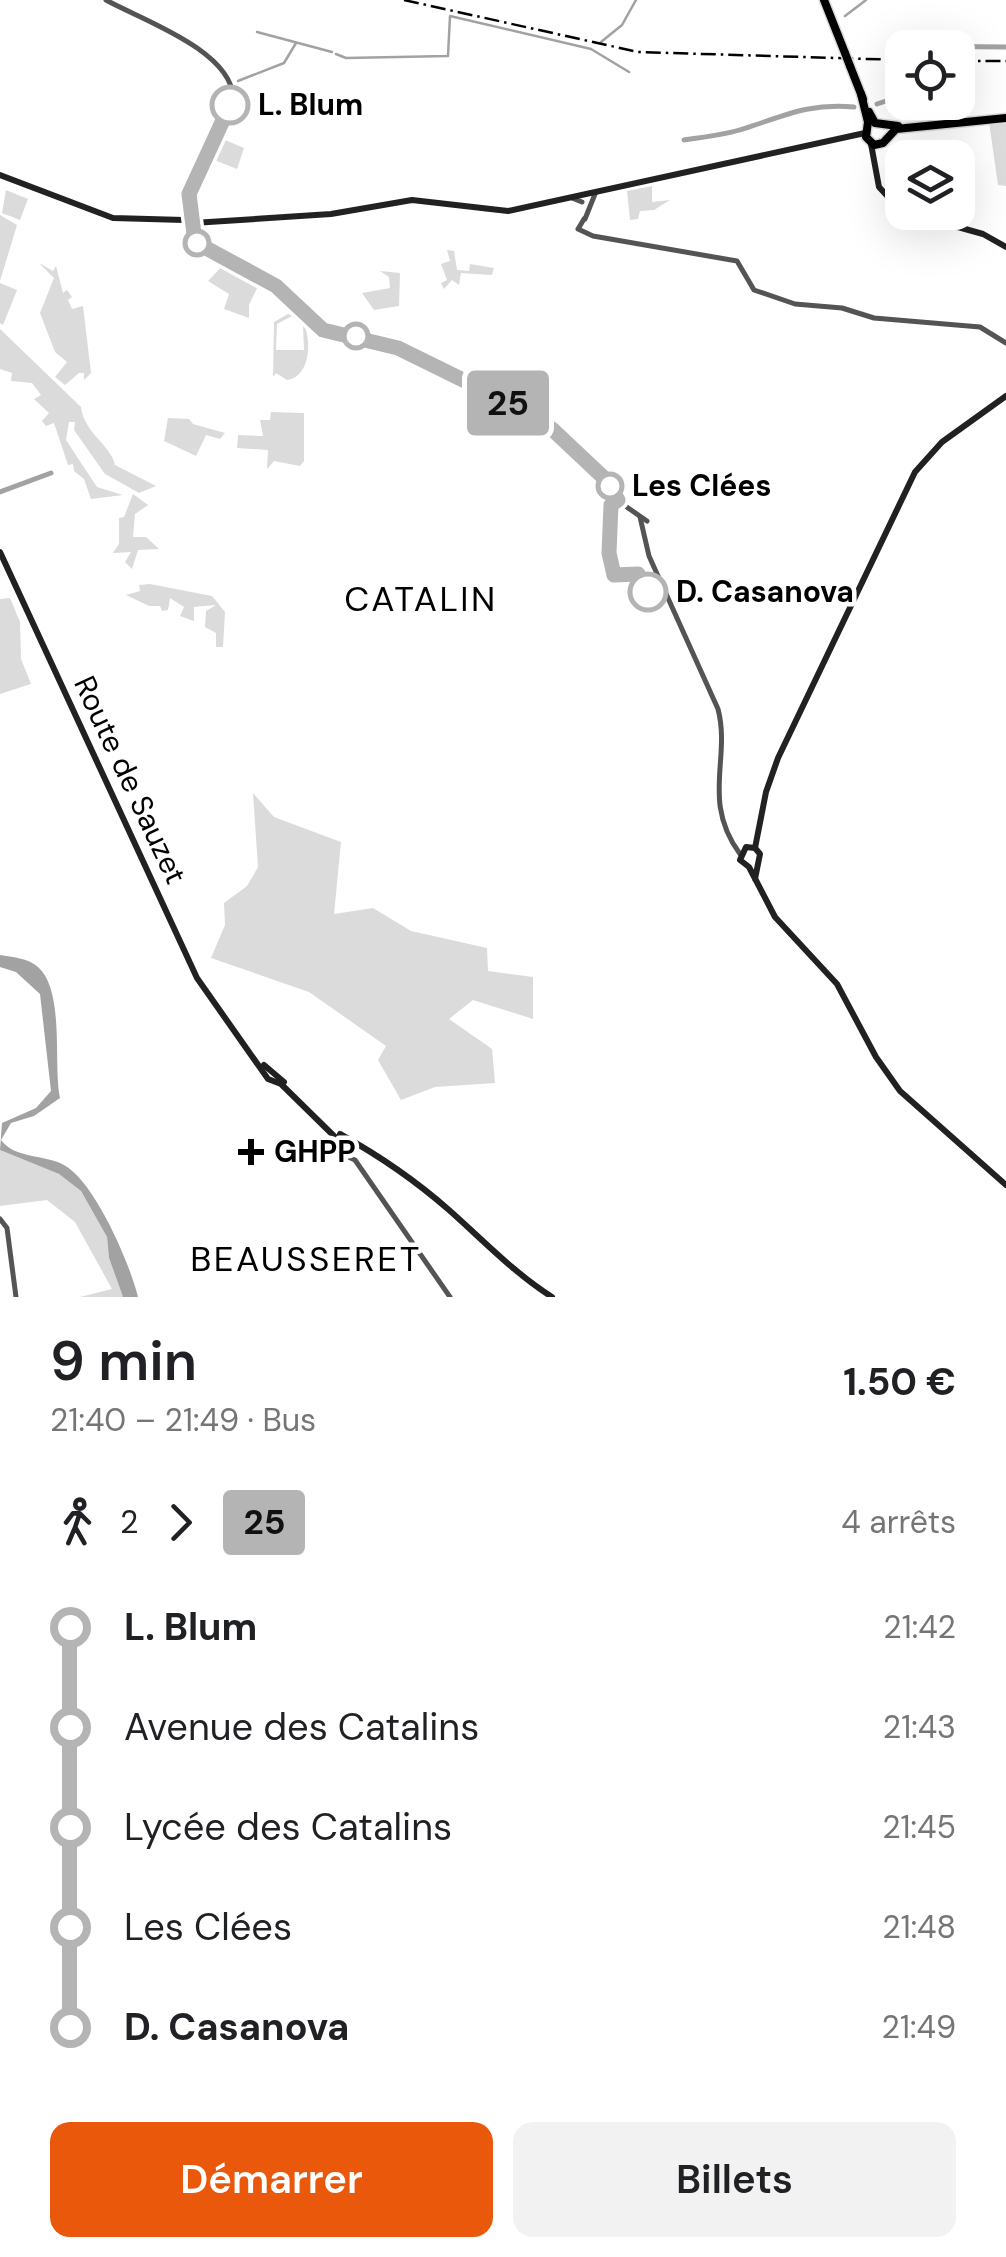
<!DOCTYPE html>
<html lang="fr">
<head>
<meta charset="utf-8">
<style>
	body { margin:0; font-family:"DM Sans",sans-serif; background:#f2f2f2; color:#202124; height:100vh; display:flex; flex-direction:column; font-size:38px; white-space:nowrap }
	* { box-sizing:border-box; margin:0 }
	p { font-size:32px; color:#757577 }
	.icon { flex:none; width:55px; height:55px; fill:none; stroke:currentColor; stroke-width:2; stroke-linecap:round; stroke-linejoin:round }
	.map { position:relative; height:1297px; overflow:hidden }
	.panel { display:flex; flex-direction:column; background:#fff; flex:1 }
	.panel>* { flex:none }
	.badge { padding:0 20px; border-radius:8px; font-size:35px; line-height:65px }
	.tools { position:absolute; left:885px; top:30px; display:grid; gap:20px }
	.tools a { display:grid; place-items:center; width:90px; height:90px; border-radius:20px; background:#fff; box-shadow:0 10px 40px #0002; font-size:50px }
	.map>.badge { position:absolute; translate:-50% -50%; box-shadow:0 0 0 5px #fff }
	.legs { display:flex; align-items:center; gap:15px; height:110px; padding:0 50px; font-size:32px }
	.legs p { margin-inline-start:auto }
	.headline { display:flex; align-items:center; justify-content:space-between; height:170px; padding:0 50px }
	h1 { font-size:55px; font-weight:600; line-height:75px }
	.button { display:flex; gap:20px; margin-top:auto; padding:20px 50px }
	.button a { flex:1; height:115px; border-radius:20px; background:#ea580c; color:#fff; font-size:40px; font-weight:600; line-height:115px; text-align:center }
	.button a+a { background:#f2f2f2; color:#202124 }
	ul { padding:0 50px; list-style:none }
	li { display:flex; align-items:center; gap:35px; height:100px; font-size:38px }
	li i { display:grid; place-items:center; width:15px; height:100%; margin:0 12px; background:currentColor }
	li i::after { content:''; width:25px; height:25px; margin:-12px; border:8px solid; border-radius:50%; background:#fff }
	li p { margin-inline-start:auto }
	li:first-child i { background:linear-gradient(#0000 50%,currentColor 0) }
	li:last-child i { background:linear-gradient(currentColor 50%,#0000 0) }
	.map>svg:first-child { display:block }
</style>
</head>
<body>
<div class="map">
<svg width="1006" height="1297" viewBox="0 0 1006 1297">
	<rect width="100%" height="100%" fill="#fff"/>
	<g fill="#dbdbdb" fill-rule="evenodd">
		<polygon points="1006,120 1006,186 998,185 989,122"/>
		<polygon points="218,137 244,148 237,169 209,158"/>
		<polygon points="652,186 652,202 670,200 654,210 640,211 638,219 630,220 627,191"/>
		<polygon points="6,190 28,199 20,220 2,213"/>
		<polygon points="0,215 17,225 0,281"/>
		<polygon points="447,250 454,251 457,270 469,271 470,264 494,268 492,275 461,273 459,285 452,280 444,289 441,283 447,280 441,264 450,261"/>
		<polygon points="39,263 53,271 56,266 63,293 67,290 72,297 68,300 72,309 83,306 91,373 84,380 84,373 79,373 65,385 55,377 67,362 55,352 40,313 54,278"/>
		<polygon points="224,264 259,284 249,305 249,318 224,309 229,294 208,281"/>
		<polygon points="380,271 400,273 399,306 374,310 362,293 390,288 389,277"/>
		<polygon points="0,283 17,290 3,325 0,323"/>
		<path d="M288 314 300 318C313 334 312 377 287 380L276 373 273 377 274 322ZM292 316 303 326 304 350H276L277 324Z"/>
		<path d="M0 329 81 407C84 433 111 445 115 465L156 486 139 493 105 474 74 430 75 422H69L66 440 97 487 123 495 91 499 84 479 74 471 73 464 68 465 54 423 46 426 42 421 49 413 34 399 41 395 32 383 11 381 12 373 0 369Z"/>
		<polygon points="271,412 304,413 304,461 300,466 274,461 267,469 268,450 237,448 238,435 263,436 260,420 270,420"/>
		<polygon points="168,418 189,419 193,424 225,433 220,439 206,435 196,456 164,441"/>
		<polygon points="133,494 148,505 135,514 133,537 146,537 159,549 138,550 132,569 125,562 131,552 113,553 119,544 119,518 124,517"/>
		<polygon points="150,584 212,596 225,612 223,647 216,647 216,633 205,627 206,611 216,605 194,607 194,621 180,616 184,607 170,598 168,610 162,611 160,606 149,606 126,595 140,591 139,585"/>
		<polygon points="10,598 20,622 21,659 31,684 0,694 0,599"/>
		<polygon points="253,793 274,817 341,842 334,914 373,908 411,931 487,948 488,971 533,977 533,1019 473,1000 449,1019 492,1049 495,1083 435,1087 401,1100 378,1060 386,1046 309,992 211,958 225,925 224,903 247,886 258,867"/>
		<polygon points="0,1150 59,1174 81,1191 107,1237 109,1258 123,1297 80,1297 112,1289 75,1222 47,1200 0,1206"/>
	</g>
	<path fill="#a2a2a2" d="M0 955C12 957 28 958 38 967 65 991 53 1064 60 1098L34 1116 11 1123 1 1140C15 1159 44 1154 64 1165 95 1182 130 1264 138 1297H123L109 1258 107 1237 81 1191 59 1174 0 1150 2 1123 36 1108 51 1091 40 994 16 972 0 967Z"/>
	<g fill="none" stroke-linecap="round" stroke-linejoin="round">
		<g stroke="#a2a2a2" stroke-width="2.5">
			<polyline points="845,16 866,0"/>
			<polyline points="257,32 332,52"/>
			<polyline points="601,42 622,25 636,0"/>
			<polyline points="336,54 346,58 448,56 450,16 591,49 629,72"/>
			<polyline points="238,81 284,63 296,43"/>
		</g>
		<g stroke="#a2a2a2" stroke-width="5">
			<polyline points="896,56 899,46 1006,47"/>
			<polyline points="877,104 892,99 896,64"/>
			<path d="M684 140C704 137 726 135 746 128 786 115 810 103 854 107"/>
			<polyline points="0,492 51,473"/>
		</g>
		<g stroke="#dbdbdb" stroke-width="11">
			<g id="primary">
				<polyline points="824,0 845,53"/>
				<polyline points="850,66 863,99"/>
				<polyline points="861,94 868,122 866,137 874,145 883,143 896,129 1006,118"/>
				<polyline points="869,112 875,123 898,126"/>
			</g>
		</g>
		<g stroke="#545454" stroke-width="5">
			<path d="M106 0C140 19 231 50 233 97L187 200 186 218"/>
			<polyline points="572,198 582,202"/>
			<polyline points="584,219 578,229 593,236 737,261 754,290 795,304 842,308 874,318 980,327 1006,343"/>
			<polyline points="585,219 595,194"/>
			<polyline points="187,226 193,244"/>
			<polyline points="191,226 197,243 276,286 323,329 398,348"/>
			<polyline points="371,340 388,337 394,345"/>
			<polyline points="394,344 553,429 604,478 618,501 647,521"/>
			<path d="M640 517 649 556 718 709C731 759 701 801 740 854"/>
			<polyline points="333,1138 333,1150 355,1160 450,1297"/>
			<polyline points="0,1219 7,1228 16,1297"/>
		</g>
		<g stroke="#212121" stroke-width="6">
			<polyline points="871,144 879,187 902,212"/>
			<polyline points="0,175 113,218 184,220"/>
			<polyline points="904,212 983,234 1006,247"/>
			<polyline points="193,223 331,214 412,200 508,211 865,133"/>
			<polyline points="0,552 197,978 268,1079 281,1084 336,1138"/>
			<polyline points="755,848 766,792 778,758 915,472 942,442 1006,396"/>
			<polyline points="755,879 760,854 755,848 746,847 740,860 749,867 775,917 837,984 876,1057 900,1091 1006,1185"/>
			<polyline points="264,1065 284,1082"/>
			<path d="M340 1134C378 1155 416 1181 449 1210 484 1241 513 1272 552 1297"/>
		</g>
		<use href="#primary" stroke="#000" stroke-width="8"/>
		<g stroke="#000" stroke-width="2.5" stroke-dasharray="15 5 2.5 5" stroke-linecap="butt">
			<polyline points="404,0 638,52 902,60"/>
			<polyline points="958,61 1006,61"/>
		</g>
		<g stroke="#dbdbdb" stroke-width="11" stroke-linecap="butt">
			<polyline id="primary-bridge" points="845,53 850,66"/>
		</g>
		<use href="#primary-bridge" stroke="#000" stroke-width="8"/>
	</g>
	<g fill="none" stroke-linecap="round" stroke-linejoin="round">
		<g stroke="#fff" stroke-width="22">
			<polyline id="line-1" points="230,105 189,194 195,242 276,286 323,330 398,348 514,405 552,429 604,478 618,500 611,505 609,553 614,575 638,574 648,592"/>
		</g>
		<use href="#line-1" stroke="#b4b4b4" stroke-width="15"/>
	</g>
	<g fill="#fff" stroke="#b4b4b4" stroke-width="5">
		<circle cx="230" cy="105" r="18"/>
		<circle cx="197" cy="243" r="12"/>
		<circle cx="356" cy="336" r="12"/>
		<circle cx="610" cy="486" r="12"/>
		<circle cx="648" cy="592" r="18"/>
	</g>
	<path fill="#000" stroke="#fff" stroke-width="4" d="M246 1137h10v10h10v10h-10v10h-10v-10h-10v-10h10z"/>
	<g text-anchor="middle" stroke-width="9" stroke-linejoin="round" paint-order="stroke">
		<g font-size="30" font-weight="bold" fill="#000" stroke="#fff" text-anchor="start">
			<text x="258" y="115">L. Blum</text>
			<text x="632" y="496">Les Clées</text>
			<text x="676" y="602">D. Casanova</text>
		</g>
		<g font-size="30" fill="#000" stroke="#fff">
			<text transform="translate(130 780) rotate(65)" y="10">Route de Sauzet</text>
		</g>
		<g font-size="30" font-weight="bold" fill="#000" stroke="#fff" text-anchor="start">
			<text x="274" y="1162">GHPP</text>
		</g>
		<g font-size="35" letter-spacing="2.5" fill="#000" stroke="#fff">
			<text x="421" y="611">CATALIN</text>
			<text x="306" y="1271">BEAUSSERET</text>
		</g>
	</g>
</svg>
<div class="tools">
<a><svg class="icon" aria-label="locate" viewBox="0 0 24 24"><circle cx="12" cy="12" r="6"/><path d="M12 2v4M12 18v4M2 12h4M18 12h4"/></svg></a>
<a><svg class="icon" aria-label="layers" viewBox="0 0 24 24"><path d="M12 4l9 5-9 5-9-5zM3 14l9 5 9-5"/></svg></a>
</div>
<b class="badge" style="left:508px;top:403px;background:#b4b4b4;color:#111">25</b>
</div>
<section class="panel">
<div class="headline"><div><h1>9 min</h1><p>21:40 – 21:49 · Bus</p></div><b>1.50 €</b></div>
<div class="legs"><svg class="icon" aria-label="walk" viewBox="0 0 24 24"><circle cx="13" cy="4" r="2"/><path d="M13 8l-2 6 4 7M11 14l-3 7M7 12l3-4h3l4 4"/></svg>2<svg class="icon" aria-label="forward" viewBox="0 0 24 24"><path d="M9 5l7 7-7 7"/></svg><b class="badge" style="background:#b4b4b4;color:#111">25</b><p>4 arrêts</p></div>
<ul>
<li><i style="color:#b4b4b4"></i><b>L. Blum</b><p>21:42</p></li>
<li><i style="color:#b4b4b4"></i><span>Avenue des Catalins</span><p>21:43</p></li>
<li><i style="color:#b4b4b4"></i><span>Lycée des Catalins</span><p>21:45</p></li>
<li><i style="color:#b4b4b4"></i><span>Les Clées</span><p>21:48</p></li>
<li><i style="color:#b4b4b4"></i><b>D. Casanova</b><p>21:49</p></li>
</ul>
<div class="button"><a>Démarrer</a><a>Billets</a></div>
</section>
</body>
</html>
